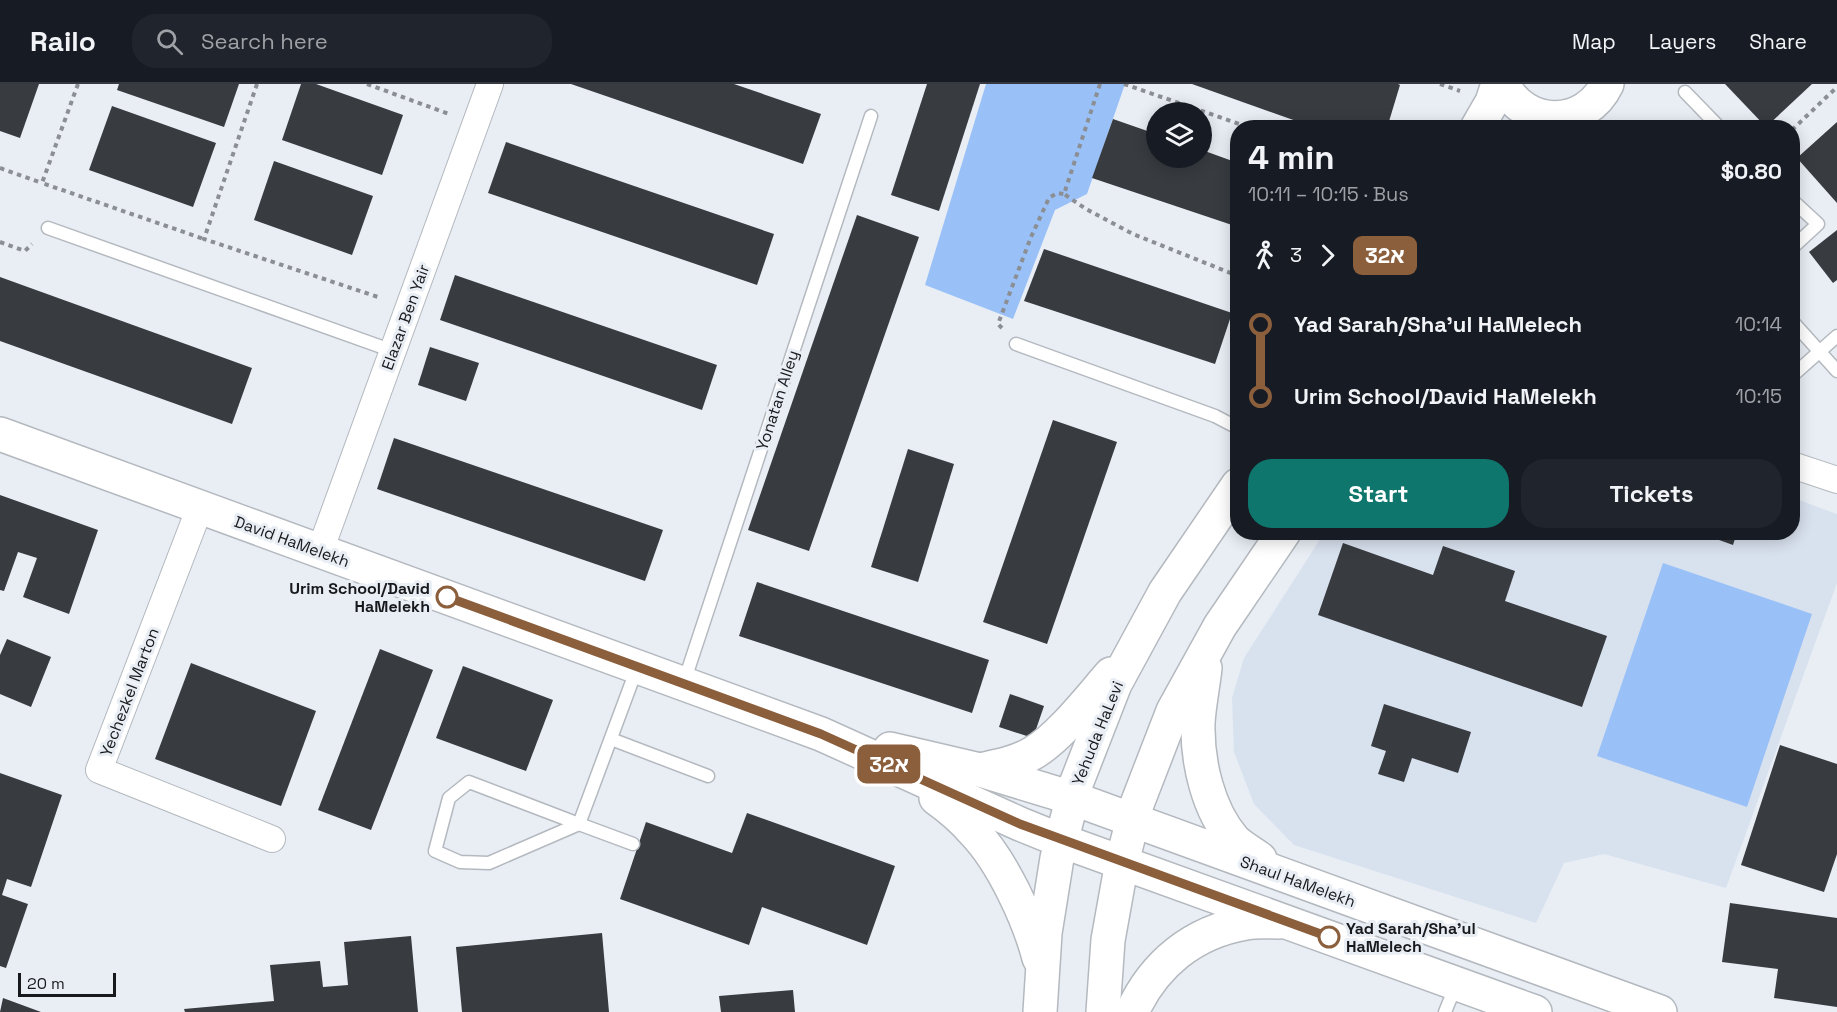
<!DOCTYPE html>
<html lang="en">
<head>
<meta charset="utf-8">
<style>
	body { margin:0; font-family:"Space Grotesk","Noto Sans Hebrew",sans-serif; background:#20242c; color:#f1f3f6; height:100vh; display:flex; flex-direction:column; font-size:22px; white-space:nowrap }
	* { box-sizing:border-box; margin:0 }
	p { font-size:20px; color:#9ea1a6 }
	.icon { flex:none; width:33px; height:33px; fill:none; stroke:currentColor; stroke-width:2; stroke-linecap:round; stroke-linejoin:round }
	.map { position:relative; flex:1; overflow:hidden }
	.side { position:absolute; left:1230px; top:36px; width:570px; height:420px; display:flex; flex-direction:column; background:#171b24; border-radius:24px; box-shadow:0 3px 15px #0003 }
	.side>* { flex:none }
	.badge { padding:0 12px; border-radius:9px; font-size:21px; line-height:39px }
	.buttons { position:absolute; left:1146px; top:18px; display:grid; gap:12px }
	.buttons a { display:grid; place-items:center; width:66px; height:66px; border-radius:50%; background:#171b24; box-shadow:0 3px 15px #0003; font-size:30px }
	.scale { position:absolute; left:18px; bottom:15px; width:98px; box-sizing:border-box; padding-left:6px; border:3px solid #18191c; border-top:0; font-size:16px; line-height:21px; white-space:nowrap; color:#18191c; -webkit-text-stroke:4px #e9eef5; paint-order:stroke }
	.map>.badge { position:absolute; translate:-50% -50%; box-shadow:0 0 0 3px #fff }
	.legs { display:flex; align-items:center; gap:9px; height:66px; padding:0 18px; font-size:20px }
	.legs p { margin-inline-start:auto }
	.overview { display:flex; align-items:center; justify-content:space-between; height:102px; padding:0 18px }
	h1 { font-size:33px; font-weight:800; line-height:45px }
	.button { display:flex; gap:12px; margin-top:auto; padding:12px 18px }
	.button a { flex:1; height:69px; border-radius:24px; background:#0f766e; color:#fff; font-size:24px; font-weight:800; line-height:69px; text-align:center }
	.button a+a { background:#20242c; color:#f1f3f6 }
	ul { padding:0 18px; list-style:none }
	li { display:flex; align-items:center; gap:21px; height:72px; font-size:22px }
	li i { display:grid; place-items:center; width:9px; height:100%; margin:0 8px; background:currentColor }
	li i::after { content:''; width:15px; height:15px; margin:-8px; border:4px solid; border-radius:50%; background:#171b24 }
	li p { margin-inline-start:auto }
	li:first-child i { background:linear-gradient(#0000 50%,currentColor 0) }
	li:last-child i { background:linear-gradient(currentColor 50%,#0000 0) }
	header { display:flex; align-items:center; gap:36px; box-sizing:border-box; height:84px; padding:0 30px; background:#171b24; border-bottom:2px solid #363941 }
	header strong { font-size:28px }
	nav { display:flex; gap:33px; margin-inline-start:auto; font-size:21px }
	.search { width:420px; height:54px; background:#20242c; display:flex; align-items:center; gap:15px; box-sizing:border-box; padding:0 21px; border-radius:24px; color:#9ea1a6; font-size:22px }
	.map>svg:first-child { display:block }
</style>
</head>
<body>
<header>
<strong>Railo</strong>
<div class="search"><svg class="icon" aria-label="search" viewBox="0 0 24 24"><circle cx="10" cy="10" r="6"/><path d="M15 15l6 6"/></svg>Search here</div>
<nav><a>Map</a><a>Layers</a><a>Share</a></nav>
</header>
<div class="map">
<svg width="1837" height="928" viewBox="0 0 1837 928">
	<rect width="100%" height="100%" fill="#e9eef5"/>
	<polygon fill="#d8e1ee" points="1793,414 1837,430 1837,499 1726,804 1604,770 1564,779 1536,839 1294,761 1254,720 1234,668 1232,614 1244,574 1324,449 1792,448"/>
	<g fill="#9ac1f7">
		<polygon points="986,0 1125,0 1087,110 1055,126 1013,235 925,201"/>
		<polygon points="1663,479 1812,530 1747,723 1597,672"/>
	</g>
	<g fill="#383c41">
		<polygon points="0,0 39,0 20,54 0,47"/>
		<polygon points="119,0 239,0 224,43 117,6"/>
		<polygon points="301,0 316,0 403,31 382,91 282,56"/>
		<polygon points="571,0 734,0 821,30 803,80"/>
		<polygon points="927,0 980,0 939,127 891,111"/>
		<polygon points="1192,0 1398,0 1400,1 1387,44 1316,44"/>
		<polygon points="1725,0 1812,0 1766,43"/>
		<polygon points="112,22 216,59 193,123 89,86"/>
		<polygon points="1113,35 1156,50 1156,74 1202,74 1202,66 1238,79 1238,143 1092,94"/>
		<polygon points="1837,38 1837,119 1797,74"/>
		<polygon points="506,58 774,150 757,201 488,109"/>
		<polygon points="274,77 373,112 352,171 254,136"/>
		<polygon points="857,131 919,153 809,467 748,446"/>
		<polygon points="1837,146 1837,196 1833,199 1809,168"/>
		<polygon points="1044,165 1232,229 1215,280 1024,217"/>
		<polygon points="455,191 717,281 702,326 440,236"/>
		<polygon points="0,193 252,284 232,340 0,257"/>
		<polygon points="430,263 479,279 466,317 418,301"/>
		<polygon points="1053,336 1117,358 1047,560 983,538"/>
		<polygon points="394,354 663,446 645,497 377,405"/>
		<polygon points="908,365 954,380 918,498 871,483"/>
		<polygon points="0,411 98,446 69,530 23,513 37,474 18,468 4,507 0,506"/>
		<polygon points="1697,448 1737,448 1733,461"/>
		<polygon points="1343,459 1433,491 1443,462 1515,487 1505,517 1607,552 1582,623 1318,531"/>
		<polygon points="757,498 989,576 972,629 739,552"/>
		<polygon points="7,555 51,573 31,623 0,610 0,571"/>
		<polygon points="380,565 433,586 371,746 318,726"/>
		<polygon points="191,579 316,627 281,722 155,675"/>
		<polygon points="463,582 553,616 526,687 436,654"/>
		<polygon points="1010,610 1044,622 1033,654 999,643"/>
		<polygon points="1384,620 1471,648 1458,689 1412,674 1404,698 1378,690 1386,667 1371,662"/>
		<polygon points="1780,661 1837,680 1837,770 1824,808 1741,781"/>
		<polygon points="0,689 62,711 31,803 7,795 2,811 28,820 6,884 0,882"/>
		<polygon points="747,729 895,782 867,861 762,823 749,861 620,815 646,738 732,769"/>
		<polygon points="1730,819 1837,834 1837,923 1774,914 1778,885 1722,878"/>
		<polygon points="602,849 609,928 462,928 456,863"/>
		<polygon points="411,852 418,928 185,928 184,925 274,917 270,881 320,877 323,903 348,901 344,858"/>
		<polygon points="793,906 795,928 721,928 719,912"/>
		<polygon points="3,914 41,928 0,928"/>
	</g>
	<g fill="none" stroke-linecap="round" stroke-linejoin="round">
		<g stroke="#b4b9bf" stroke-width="15">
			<g id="lane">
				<polyline points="1685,8 1720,44"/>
				<polyline points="1792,116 1818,140 1792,164"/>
				<polyline points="48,144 393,267"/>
				<polyline points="1792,237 1837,287"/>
				<polyline points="1016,260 1215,332 1238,344"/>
				<polyline points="1792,292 1837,252"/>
				<polyline points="684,598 871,32"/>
				<polyline points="611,655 708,692"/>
				<polygon points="469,698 579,740 489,779 460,778 435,767 449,714"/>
				<polyline points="633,760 579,740 637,584"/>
				<polyline points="1445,928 1456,901"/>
			</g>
		</g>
		<g stroke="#b4b9bf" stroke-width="28">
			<g id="street">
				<polyline points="1792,381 1837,396"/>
				<polyline points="200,423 99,686 272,755"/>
				<polyline points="320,467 490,0"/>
			</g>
		</g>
		<g stroke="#b4b9bf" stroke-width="36">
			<g id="secondary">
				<path d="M1503 0C1525 45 1585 45 1607 0"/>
				<polyline points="1477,44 1492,18 1498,0"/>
				<polyline points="0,350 821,650 1020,740 1062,757 1535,928"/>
				<path d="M1205 584C1203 602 1199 621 1198 639 1197 678 1208 726 1234 756 1241 763 1252 769 1260 775"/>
				<polyline points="890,665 980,686 1072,714 1660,928"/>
				<path d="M980 686C998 682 1016 679 1033 669 1060 653 1089 615 1111 590"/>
				<path d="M936 714C950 724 963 735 974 748 1002 777 1029 835 1039 874"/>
				<polyline points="1040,928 1045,849 1057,774 1076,700 1115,600 1165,508 1238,401"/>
				<polyline points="1103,928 1108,856 1122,778 1137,720 1173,627 1220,542 1284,448"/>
				<path d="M1132 928C1154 880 1193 848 1246 839 1256 837 1268 838 1279 838"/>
			</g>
		</g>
		<g stroke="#8b8e93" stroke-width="4" stroke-dasharray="4.5 4.5" stroke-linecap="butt">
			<polyline points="78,0 42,99 204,155"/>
			<polyline points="257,0 204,155 381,214"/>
			<polyline points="367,0 449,30"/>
			<polyline points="1100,0 1064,110 1086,125 1133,150 1238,192"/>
			<polyline points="1124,0 1251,44"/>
			<polyline points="1440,0 1460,7"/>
			<polyline points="1792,46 1837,3"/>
			<polyline points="0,84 42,99"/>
			<polyline points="0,158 25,167 32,160"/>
			<polyline points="1002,244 998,240 1031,153 1049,114 1057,109 1064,110"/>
		</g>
		<use href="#lane" stroke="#fff" stroke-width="12"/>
		<use href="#street" stroke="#fff" stroke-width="26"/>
		<use href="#secondary" stroke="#fff" stroke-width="33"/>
	</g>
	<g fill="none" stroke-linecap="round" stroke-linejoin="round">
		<g stroke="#fff" stroke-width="14">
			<polyline id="line-1" points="447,513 821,650 1020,740 1329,853"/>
		</g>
		<use href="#line-1" stroke="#8b5e3c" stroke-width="9"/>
	</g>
	<g fill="#fff" stroke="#8b5e3c" stroke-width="3">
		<circle cx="447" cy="513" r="10"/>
		<circle cx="1329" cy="853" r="10"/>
	</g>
	<g text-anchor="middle" stroke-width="6" stroke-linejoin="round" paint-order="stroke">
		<g font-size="16" fill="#18191c" stroke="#e9eef5">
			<text transform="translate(405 233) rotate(-70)" y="6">Elazar Ben Yair</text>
			<text transform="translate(777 316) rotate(-72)" y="6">Yonatan Alley</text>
			<text transform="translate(292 457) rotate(20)" y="6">David HaMelekh</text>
			<text transform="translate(129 608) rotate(-69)" y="6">Yechezkel Marton</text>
			<text transform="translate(1097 649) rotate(-68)" y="6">Yehuda HaLevi</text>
			<text transform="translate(1298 797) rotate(20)" y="6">Shaul HaMelekh</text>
		</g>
		<g font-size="16" font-weight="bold" fill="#18191c" stroke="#e9eef5" text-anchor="end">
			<text x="430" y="510">Urim School/David<tspan x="430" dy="18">HaMelekh</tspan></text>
			<text x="1346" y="850" text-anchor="start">Yad Sarah/Sha’ul<tspan x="1346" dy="18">HaMelech</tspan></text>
		</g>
	</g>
</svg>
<div class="buttons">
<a><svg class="icon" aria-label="layers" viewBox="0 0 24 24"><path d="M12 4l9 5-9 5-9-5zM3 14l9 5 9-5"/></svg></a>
</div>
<div class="scale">20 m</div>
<b class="badge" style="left:889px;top:680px;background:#8b5e3c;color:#fff">32א</b>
<section class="side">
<div class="overview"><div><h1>4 min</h1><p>10:11 – 10:15 · Bus</p></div><b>$0.80</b></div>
<div class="legs"><svg class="icon" aria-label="walk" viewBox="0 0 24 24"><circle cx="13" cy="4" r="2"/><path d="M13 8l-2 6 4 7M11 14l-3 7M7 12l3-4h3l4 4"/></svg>3<svg class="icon" aria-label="forward" viewBox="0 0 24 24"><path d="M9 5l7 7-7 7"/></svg><b class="badge" style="background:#8b5e3c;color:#fff">32א</b></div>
<ul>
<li><i style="color:#8b5e3c"></i><b>Yad Sarah/Sha’ul HaMelech</b><p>10:14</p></li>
<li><i style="color:#8b5e3c"></i><b>Urim School/David HaMelekh</b><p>10:15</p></li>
</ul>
<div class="button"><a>Start</a><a>Tickets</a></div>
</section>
</div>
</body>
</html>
